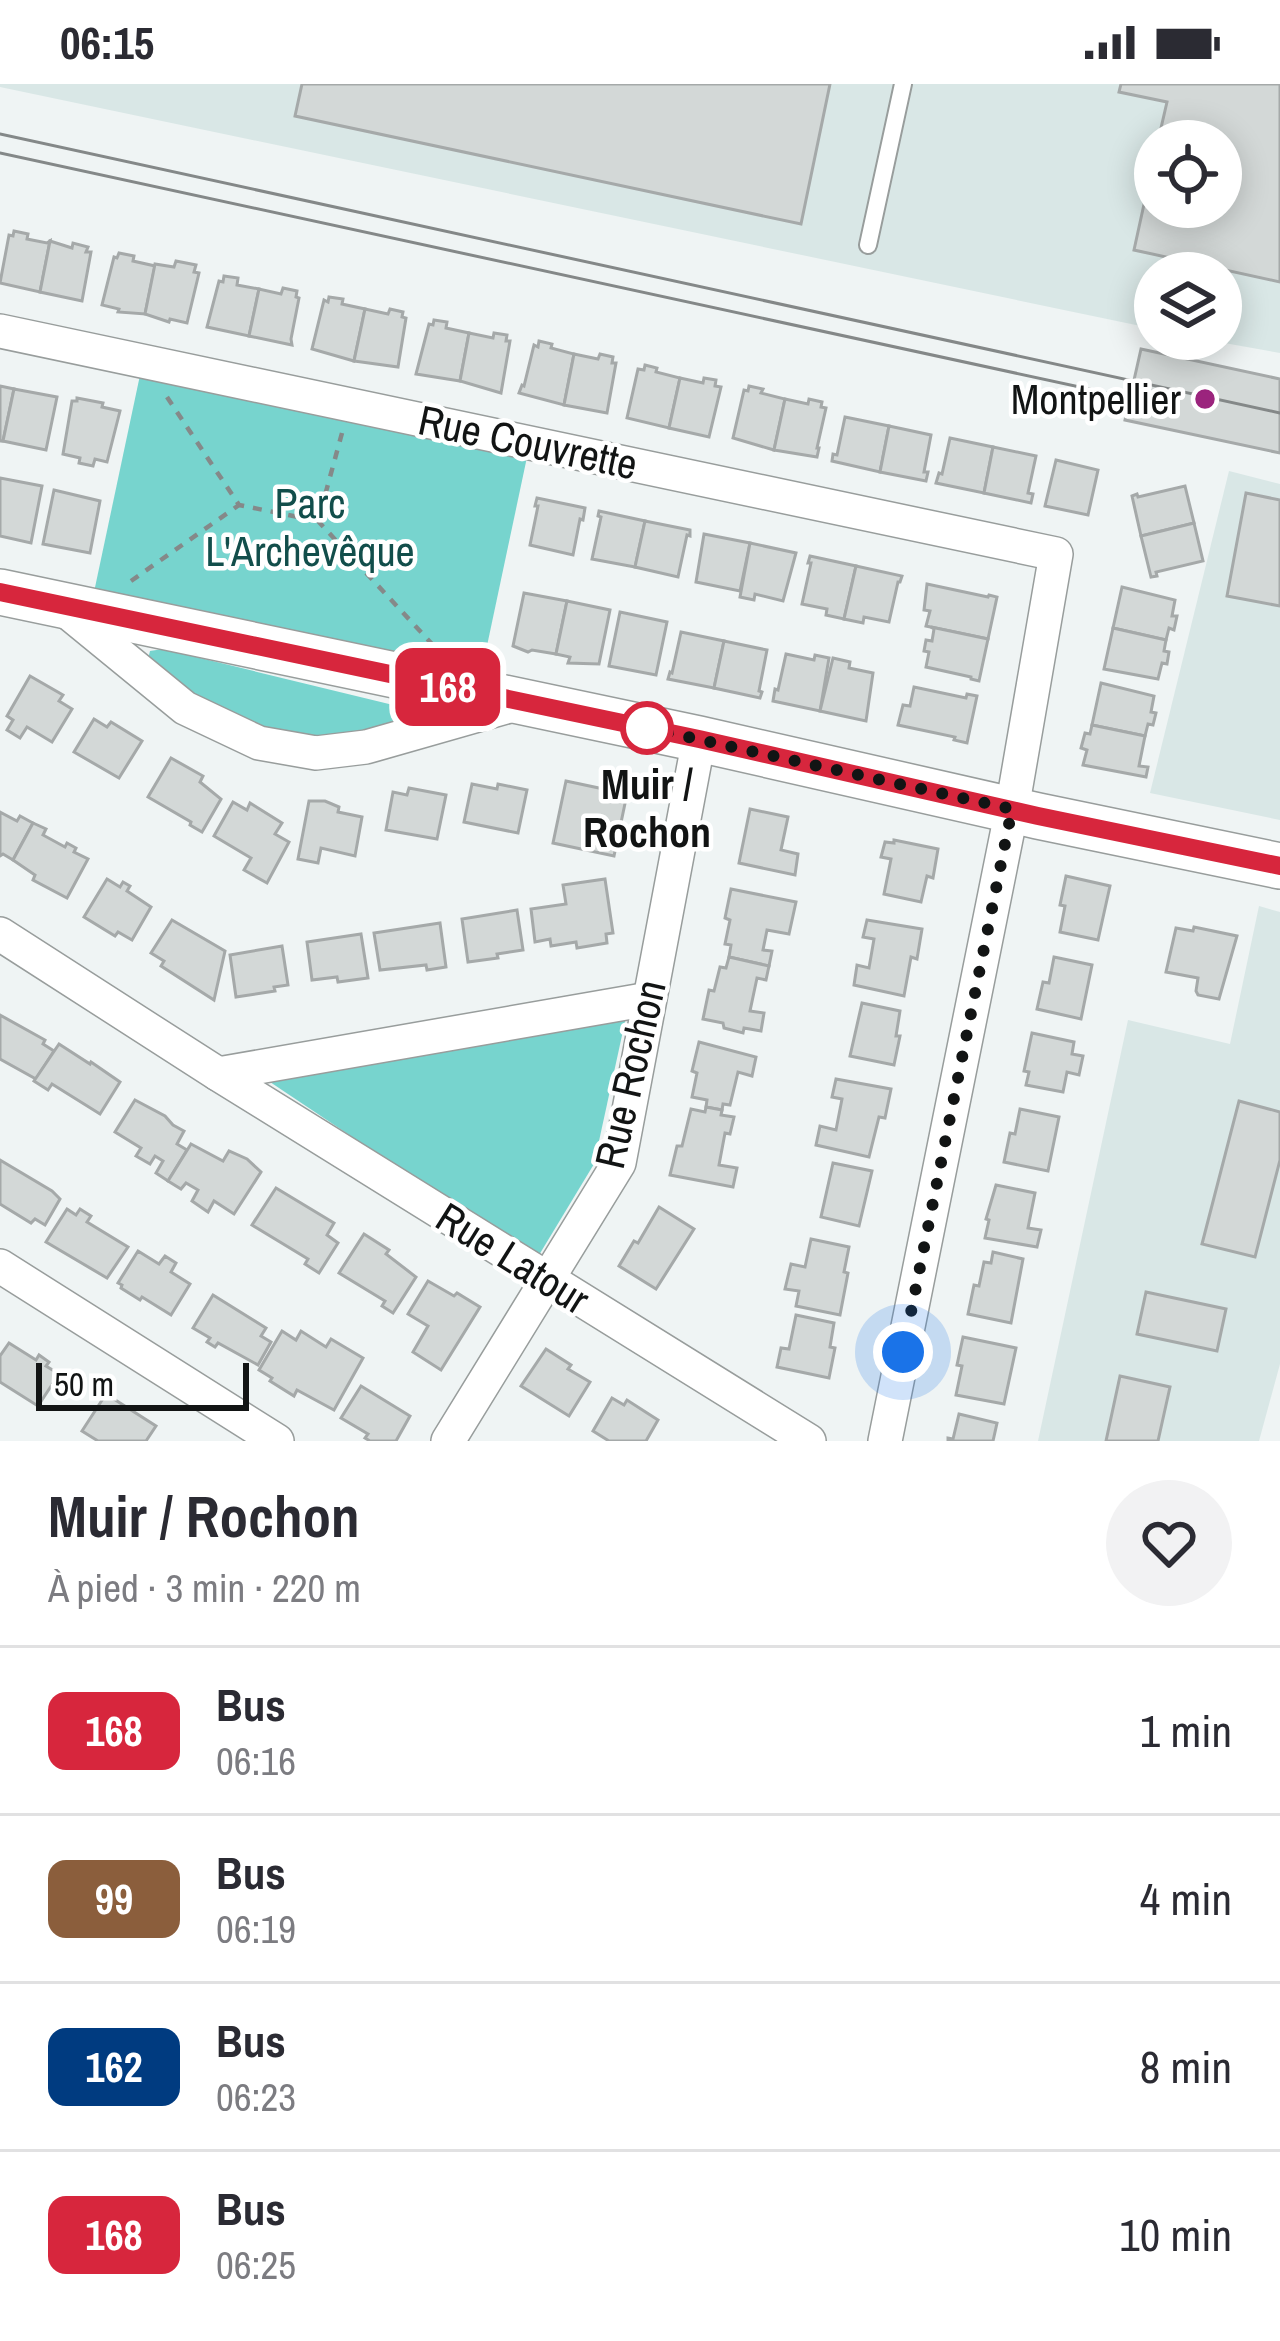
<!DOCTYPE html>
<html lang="fr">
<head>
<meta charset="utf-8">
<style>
	body { margin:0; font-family:"Archivo Narrow",sans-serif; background:#f2f2f3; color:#2b2b33; height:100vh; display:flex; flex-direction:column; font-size:45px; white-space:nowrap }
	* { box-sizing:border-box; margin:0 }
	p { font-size:39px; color:#7c7c81 }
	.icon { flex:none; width:66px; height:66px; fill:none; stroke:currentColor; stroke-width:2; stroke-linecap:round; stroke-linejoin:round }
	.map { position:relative; height:1357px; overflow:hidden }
	.side { display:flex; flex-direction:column; background:#fff; flex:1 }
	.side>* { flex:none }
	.badge { padding:0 24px; border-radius:18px; font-size:42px; line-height:78px }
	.controls { position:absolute; left:1134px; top:36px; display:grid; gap:24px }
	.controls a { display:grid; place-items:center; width:108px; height:108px; border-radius:50%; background:#fff; box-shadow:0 6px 30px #0003; font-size:60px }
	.scale { position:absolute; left:36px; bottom:30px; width:213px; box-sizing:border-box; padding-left:12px; border:6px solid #121414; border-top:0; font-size:33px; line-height:42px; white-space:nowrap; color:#121414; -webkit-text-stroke:9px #fff; paint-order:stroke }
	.you { position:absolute; width:60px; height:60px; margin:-30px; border:9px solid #fff; border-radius:50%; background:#1a73e8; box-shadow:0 0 0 18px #1a73e833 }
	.map>.badge { position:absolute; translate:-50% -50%; box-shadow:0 0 0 6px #fff }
	.round { display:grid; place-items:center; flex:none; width:126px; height:126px; border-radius:63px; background:#f2f2f3 }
	.summary { display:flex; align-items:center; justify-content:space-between; height:204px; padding:0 48px }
	h1 { font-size:57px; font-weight:800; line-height:90px }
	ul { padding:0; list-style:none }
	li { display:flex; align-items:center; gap:36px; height:168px; padding:0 48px; border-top:3px solid #e1e1e2 }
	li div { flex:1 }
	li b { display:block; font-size:45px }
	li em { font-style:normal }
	li .badge { min-width:132px; font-weight:700; text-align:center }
	.status { display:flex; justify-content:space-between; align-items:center; height:84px; padding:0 60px; background:#fff; direction:ltr }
	.status svg { height:33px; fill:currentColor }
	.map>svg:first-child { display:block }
</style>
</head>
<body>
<div class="status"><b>06:15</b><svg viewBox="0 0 49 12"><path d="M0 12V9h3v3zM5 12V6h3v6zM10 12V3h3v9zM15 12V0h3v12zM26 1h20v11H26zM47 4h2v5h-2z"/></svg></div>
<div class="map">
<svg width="1280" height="1357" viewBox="0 0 1280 1357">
	<rect width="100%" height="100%" fill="#eff4f4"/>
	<g fill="#d9e7e6" fill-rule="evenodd">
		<path d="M0 0H1280V269L1202 255H1221V189H1155V245L0 3ZM1155 57H1221V123H1155Z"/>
		<polygon points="1229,387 1280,400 1280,736 1150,709"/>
		<polygon points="1259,822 1280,828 1280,1280 1259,1357 1038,1357 1128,936 1230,960"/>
	</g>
	<g fill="#77d4ce">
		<polygon points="143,277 530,359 477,609 90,527"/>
		<path d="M163 565 422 628 424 637C395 642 351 656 323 654 254 651 202 616 147 579L150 567Z"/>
		<polygon points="626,933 594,1080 536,1176 270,998"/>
	</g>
	<g fill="#d3d8d7" stroke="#a5a9a9" stroke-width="3">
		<polygon points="302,0 830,0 801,140 295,32"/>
		<polygon points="1121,0 1280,0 1280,198 1134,166 1155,70 1155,123 1221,123 1221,57 1158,57 1167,18 1119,8"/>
		<polygon points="14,147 28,150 27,155 47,159 50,157 40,208 0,199 9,151 13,152"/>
		<polygon points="50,157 72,164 73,159 88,163 86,168 91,168 82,217 40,208"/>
		<polygon points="119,169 134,172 133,177 155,182 145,230 118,228 119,225 102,221 114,173 117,174"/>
		<polygon points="176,177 196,181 194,188 199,189 187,239 170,235 169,238 145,230 155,180 174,183"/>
		<polygon points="224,192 238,194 237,201 259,205 249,252 207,243 219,197 223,198"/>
		<polygon points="283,204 297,207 296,213 299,214 291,255 292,261 249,252 259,205 281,210"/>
		<polygon points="329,213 343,215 342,220 365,225 354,277 312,265 324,216 328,218"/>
		<polygon points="365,225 388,230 390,225 403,228 402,233 406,234 398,283 354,277"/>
		<polygon points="434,236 447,238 446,244 469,249 460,297 416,290 429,240 433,241"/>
		<polygon points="469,249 493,254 494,249 507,251 506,257 510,257 501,309 460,297"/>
		<polygon points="539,257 552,260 551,264 574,270 564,321 519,309 522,301 524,302 534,261 538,263"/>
		<polygon points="1141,265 1280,295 1280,369 1125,336"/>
		<polygon points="574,270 598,275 600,270 613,273 612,279 616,279 607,329 564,321"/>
		<polygon points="645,281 657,284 656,288 680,294 669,344 627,334 638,285 644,286"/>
		<polygon points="680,294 703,299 704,294 716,296 715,302 721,303 709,353 669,344"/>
		<polygon points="0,302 14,305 3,357 0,357"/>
		<polygon points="749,302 763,305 761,309 785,315 774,366 733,354 744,306 748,307"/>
		<polygon points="14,305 57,313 46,366 3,357"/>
		<polygon points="77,314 103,319 102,323 120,327 107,378 95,375 93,382 79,379 80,374 63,370 72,317 77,317"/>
		<polygon points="785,315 808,320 809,315 822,318 821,323 826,324 817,364 819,364 817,373 774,366"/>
		<polygon points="845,333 889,342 880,388 832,377 833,370 837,371"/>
		<polygon points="889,342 931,351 924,388 928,388 926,397 880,388"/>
		<polygon points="950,354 993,363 984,409 936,399 939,389 942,390"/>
		<polygon points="993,363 1036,372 1028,409 1033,410 1031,419 984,409"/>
		<polygon points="1056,376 1098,386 1088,431 1045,422"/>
		<polygon points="0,394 42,402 31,459 0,452"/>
		<polygon points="1185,402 1194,439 1141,452 1132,412 1137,410 1138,413"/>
		<polygon points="54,406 100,417 90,469 43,460"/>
		<polygon points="1246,409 1280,416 1280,522 1227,512"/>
		<polygon points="537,414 585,424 583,436 580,435 573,471 530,461 538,422 535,422"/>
		<polygon points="599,427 645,437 635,483 592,475 601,433 598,432"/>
		<polygon points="645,437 690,446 690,452 687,451 678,493 635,483"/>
		<polygon points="1194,439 1203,477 1156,488 1157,492 1151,493 1141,452"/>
		<polygon points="704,450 750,459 740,507 696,498"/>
		<polygon points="750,459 796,469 783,517 755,510 754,516 740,513"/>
		<polygon points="810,472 856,482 844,535 826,531 827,525 802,520 811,479 808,479"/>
		<polygon points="856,482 902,492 900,498 898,498 889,538 864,533 863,539 844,535"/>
		<polygon points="927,500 988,513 989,511 997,513 988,555 926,542 930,527 924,526"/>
		<polygon points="1122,503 1175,516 1172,532 1177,532 1174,546 1169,544 1166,556 1113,544"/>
		<polygon points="524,509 567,517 556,570 532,566 528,568 513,562"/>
		<polygon points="567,517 610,526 599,580 568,579 570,573 556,570"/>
		<polygon points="620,528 667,538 656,591 609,582"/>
		<polygon points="931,543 988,555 979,597 971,595 971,593 926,583 929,568 924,567 926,556 932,557 934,545"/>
		<polygon points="1113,544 1166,556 1164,567 1169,568 1167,580 1162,579 1158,595 1104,585"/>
		<polygon points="681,548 724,557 714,604 668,595 670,588 672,589"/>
		<polygon points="724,557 767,566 759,607 762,608 760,614 714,604"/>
		<polygon points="786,570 814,576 815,571 829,574 820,627 773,617 775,605 778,606"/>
		<polygon points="833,574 850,578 849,584 873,589 866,637 820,627"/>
		<polygon points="30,592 63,611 59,617 72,625 52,658 27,643 20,654 7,646 13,636 7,632"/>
		<polygon points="1101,599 1154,612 1151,628 1156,629 1153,641 1148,640 1145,652 1092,641"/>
		<polygon points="914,603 966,614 967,610 977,612 967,659 954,656 955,653 898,641 903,621 910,622"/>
		<polygon points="94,635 107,643 111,638 142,657 119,694 74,668"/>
		<polygon points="1092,641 1145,652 1139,682 1148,683 1146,693 1083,681 1087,666 1081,664 1085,649 1090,650"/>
		<polygon points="171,674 203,692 200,698 221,715 202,748 190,741 191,738 148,713"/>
		<polygon points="566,697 627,710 614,772 553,759"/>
		<polygon points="472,700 497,705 498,700 527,706 518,749 464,738"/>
		<polygon points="409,704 446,711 437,755 386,746 393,708 407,711"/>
		<polygon points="309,717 325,717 339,723 338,728 362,733 355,772 321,764 318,779 298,775"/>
		<polygon points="233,718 247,726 250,719 282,739 275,750 289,758 267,799 244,786 251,774 214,752"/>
		<polygon points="750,725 788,733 781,766 798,770 795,791 739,779"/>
		<polygon points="0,728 17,737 20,732 33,739 13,776 3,770 0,772"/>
		<polygon points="33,739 46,745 43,751 65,763 67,759 76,764 74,768 88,775 67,814 33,796 35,791 13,776"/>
		<polygon points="894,756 938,765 933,794 927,792 921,818 884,810 891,775 881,773 885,758 894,759"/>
		<polygon points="1066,792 1110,802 1098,856 1060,848 1065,822 1060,821"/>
		<polygon points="107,795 120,803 123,798 130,802 127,807 151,823 132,856 118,848 115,852 84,833"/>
		<polygon points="605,795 613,849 606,850 607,859 577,864 576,858 551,862 550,855 535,858 531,825 566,820 563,801"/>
		<polygon points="731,805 796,818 789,850 767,846 763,866 772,867 769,882 729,873 731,861 725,860 730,836 725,834"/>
		<polygon points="517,826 523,866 497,870 498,874 468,878 462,835"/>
		<polygon points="172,836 225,867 214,916 161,882 164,877 151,869"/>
		<polygon points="867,836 922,845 917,875 911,873 904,912 854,901 857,881 869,884 874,855 863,853"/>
		<polygon points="440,839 446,883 427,886 426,881 380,886 374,849"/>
		<polygon points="1194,843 1237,852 1219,915 1198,911 1196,907 1198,894 1166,888 1176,844 1193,847"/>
		<polygon points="361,850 368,894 338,898 337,893 312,896 307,858"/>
		<polygon points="282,862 288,901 274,903 275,907 236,913 230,871"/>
		<polygon points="729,873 769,882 766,896 757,894 750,927 764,929 761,947 744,944 743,949 724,944 723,939 703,935 709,906 714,907 720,883 726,884"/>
		<polygon points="1054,873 1092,881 1081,935 1037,925 1043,898 1049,899"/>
		<polygon points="862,919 900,927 896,952 900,952 894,981 850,972"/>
		<polygon points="0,931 45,956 43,960 54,967 36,995 0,975"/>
		<polygon points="1032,949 1074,958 1072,970 1083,972 1079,991 1067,988 1063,1008 1026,1001 1029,988 1024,987"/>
		<polygon points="699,958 756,973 752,992 738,988 730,1021 723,1020 722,1026 706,1023 707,1016 692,1013 697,989 692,987"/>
		<polygon points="59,960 90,980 91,978 120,998 100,1030 52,1000 48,1006 34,997"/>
		<polygon points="836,995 891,1005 885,1034 879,1033 869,1073 816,1061 820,1042 836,1046 842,1015 832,1013"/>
		<polygon points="135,1016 165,1032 173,1041 184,1047 177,1060 187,1066 168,1097 156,1089 163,1077 155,1072 150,1080 136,1072 141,1064 115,1048"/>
		<polygon points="1239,1017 1280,1028 1280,1076 1255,1173 1202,1160"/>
		<polygon points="706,1023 722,1026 721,1031 734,1033 730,1050 725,1049 719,1081 737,1084 733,1103 670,1091 677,1062 682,1062 691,1025 705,1028"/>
		<polygon points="1020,1025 1059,1033 1048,1087 1004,1078 1010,1049 1015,1050"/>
		<polygon points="191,1060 223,1077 229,1067 247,1075 261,1088 234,1130 214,1117 208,1128 192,1117 198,1106 186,1099 181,1105 168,1097"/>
		<polygon points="0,1076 52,1107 60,1115 45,1141 35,1135 31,1139 0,1120"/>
		<polygon points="833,1079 872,1087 859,1142 821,1133"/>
		<polygon points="996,1101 1035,1109 1028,1144 1041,1146 1037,1163 985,1154 989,1136 986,1135"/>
		<polygon points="276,1104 334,1139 327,1151 338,1159 319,1189 305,1180 308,1175 252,1141"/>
		<polygon points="659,1123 694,1145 656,1205 619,1182 634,1157 638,1159"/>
		<polygon points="67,1125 76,1131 80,1125 91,1132 87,1138 128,1163 107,1194 46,1158"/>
		<polygon points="364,1150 389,1166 386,1170 416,1193 393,1229 382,1222 385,1217 339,1189"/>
		<polygon points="811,1155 849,1163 844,1188 848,1189 840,1231 796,1222 799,1207 785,1205 791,1180 805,1183"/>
		<polygon points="138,1167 159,1180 165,1172 176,1179 171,1188 190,1200 171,1231 142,1213 140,1216 121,1204 122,1201 118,1199"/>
		<polygon points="993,1168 1023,1175 1011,1239 968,1230 974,1201 979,1202 984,1178 991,1179"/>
		<polygon points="428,1197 454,1212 457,1209 480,1223 441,1286 413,1268 428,1242 408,1230"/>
		<polygon points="1146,1208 1226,1225 1217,1267 1137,1250"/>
		<polygon points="213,1211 266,1244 261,1252 271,1258 258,1281 218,1259 215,1263 207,1258 210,1254 193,1244"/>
		<polygon points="796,1231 834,1239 830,1263 835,1264 829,1294 777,1283 781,1264 789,1265"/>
		<polygon points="282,1247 296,1256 301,1247 326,1263 331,1255 363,1274 334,1326 297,1306 294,1312 270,1297 272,1294 259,1286"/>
		<polygon points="963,1253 1016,1264 1004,1320 956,1311 962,1282 957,1281"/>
		<polygon points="9,1259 36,1276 39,1271 49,1278 46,1282 59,1290 38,1322 0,1298 0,1272"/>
		<polygon points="546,1265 571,1281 568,1285 590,1298 569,1332 521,1302"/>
		<polygon points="1120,1292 1170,1303 1158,1357 1106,1357"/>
		<polygon points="361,1302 410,1332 396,1357 370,1357 365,1354 368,1350 341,1334"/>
		<polygon points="106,1310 156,1342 146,1357 98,1357 82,1347"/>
		<polygon points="612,1314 624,1321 627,1316 658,1336 646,1357 609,1357 593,1347"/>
		<polygon points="959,1330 997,1339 993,1357 948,1357 948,1354 953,1355"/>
	</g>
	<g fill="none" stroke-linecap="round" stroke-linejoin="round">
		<g stroke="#989d9c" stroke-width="20">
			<polyline id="lane" points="868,161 903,0"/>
		</g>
		<g stroke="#989d9c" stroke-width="36">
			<g id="street">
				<polyline points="0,247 1056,470 1012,725 885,1357"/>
				<polyline points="64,525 185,624 259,659 316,669 366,663 520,619"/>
				<polyline points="0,850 218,990 809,1357"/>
				<polyline points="218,990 649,915"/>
				<polyline points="0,1182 277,1357"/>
				<polyline points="448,1357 619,1079 699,655"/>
			</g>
		</g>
		<g stroke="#989d9c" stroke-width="48">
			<polyline id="secondary" points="0,508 699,655 1038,732 1280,782"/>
		</g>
		<g stroke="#858989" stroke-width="4.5" stroke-dasharray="9 9" stroke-linecap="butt">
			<polyline points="167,313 239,421 318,437"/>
			<polyline points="342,349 318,437 432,560"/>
			<polyline points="131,497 239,421"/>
		</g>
		<use href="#lane" stroke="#fff" stroke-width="16"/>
		<use href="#street" stroke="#fff" stroke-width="33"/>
		<use href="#secondary" stroke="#fff" stroke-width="45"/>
		<g stroke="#848888" stroke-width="3">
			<polyline points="0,50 1280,329"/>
			<polyline points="0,69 1126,313"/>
		</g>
	</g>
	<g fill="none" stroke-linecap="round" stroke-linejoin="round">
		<g stroke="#fff" stroke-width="27">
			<polyline id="line" points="0,508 699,655 1038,732 1280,782"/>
		</g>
		<use href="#line" stroke="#d7263d" stroke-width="18"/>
		<polyline stroke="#121414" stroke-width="12" stroke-dasharray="0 21.6" points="647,644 1012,725 903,1268"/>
	</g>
	<circle fill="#9b247d" stroke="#fff" stroke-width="4.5" cx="1205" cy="315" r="12"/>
	<circle fill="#fff" stroke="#d7263d" stroke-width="6" cx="647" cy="644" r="24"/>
	<g text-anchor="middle" stroke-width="9" stroke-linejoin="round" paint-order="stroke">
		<g font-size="42" fill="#121414" stroke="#fff" text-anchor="end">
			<text x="1181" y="330">Montpellier</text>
		</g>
		<g font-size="42" fill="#121414" stroke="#fff">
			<text transform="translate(528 358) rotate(12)" y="15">Rue Couvrette</text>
			<text transform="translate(630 990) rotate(-77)" y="15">Rue Rochon</text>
			<text transform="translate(513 1174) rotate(32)" y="15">Rue Latour</text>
		</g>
		<g font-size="42" fill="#124e4b" stroke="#fff">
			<text x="310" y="434">Parc<tspan x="310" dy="48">L'Archevêque</tspan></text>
		</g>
		<g font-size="42" font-weight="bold" fill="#121414" stroke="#fff">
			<text x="647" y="715">Muir /<tspan x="647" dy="48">Rochon</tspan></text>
		</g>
	</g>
</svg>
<div class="controls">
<a><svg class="icon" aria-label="locate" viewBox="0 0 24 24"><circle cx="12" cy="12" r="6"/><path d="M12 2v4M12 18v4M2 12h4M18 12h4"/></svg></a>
<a><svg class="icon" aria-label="layers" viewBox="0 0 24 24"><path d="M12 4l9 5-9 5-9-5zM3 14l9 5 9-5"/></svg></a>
</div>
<div class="scale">50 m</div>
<div class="you" style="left:903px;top:1268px"></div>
<b class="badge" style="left:448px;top:603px;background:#d7263d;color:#fff">168</b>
</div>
<section class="side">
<div class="summary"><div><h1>Muir / Rochon</h1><p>À pied · 3 min · 220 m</p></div><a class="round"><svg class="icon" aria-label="heart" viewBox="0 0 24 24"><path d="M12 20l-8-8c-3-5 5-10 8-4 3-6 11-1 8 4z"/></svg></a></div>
<ul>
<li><span class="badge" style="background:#d7263d;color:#fff">168</span><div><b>Bus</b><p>06:16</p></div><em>1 min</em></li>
<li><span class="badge" style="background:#8b5e3c;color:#fff">99</span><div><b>Bus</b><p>06:19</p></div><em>4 min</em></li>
<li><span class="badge" style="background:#003b80;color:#fff">162</span><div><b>Bus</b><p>06:23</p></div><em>8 min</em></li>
<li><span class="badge" style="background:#d7263d;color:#fff">168</span><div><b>Bus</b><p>06:25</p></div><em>10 min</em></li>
</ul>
</section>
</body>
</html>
